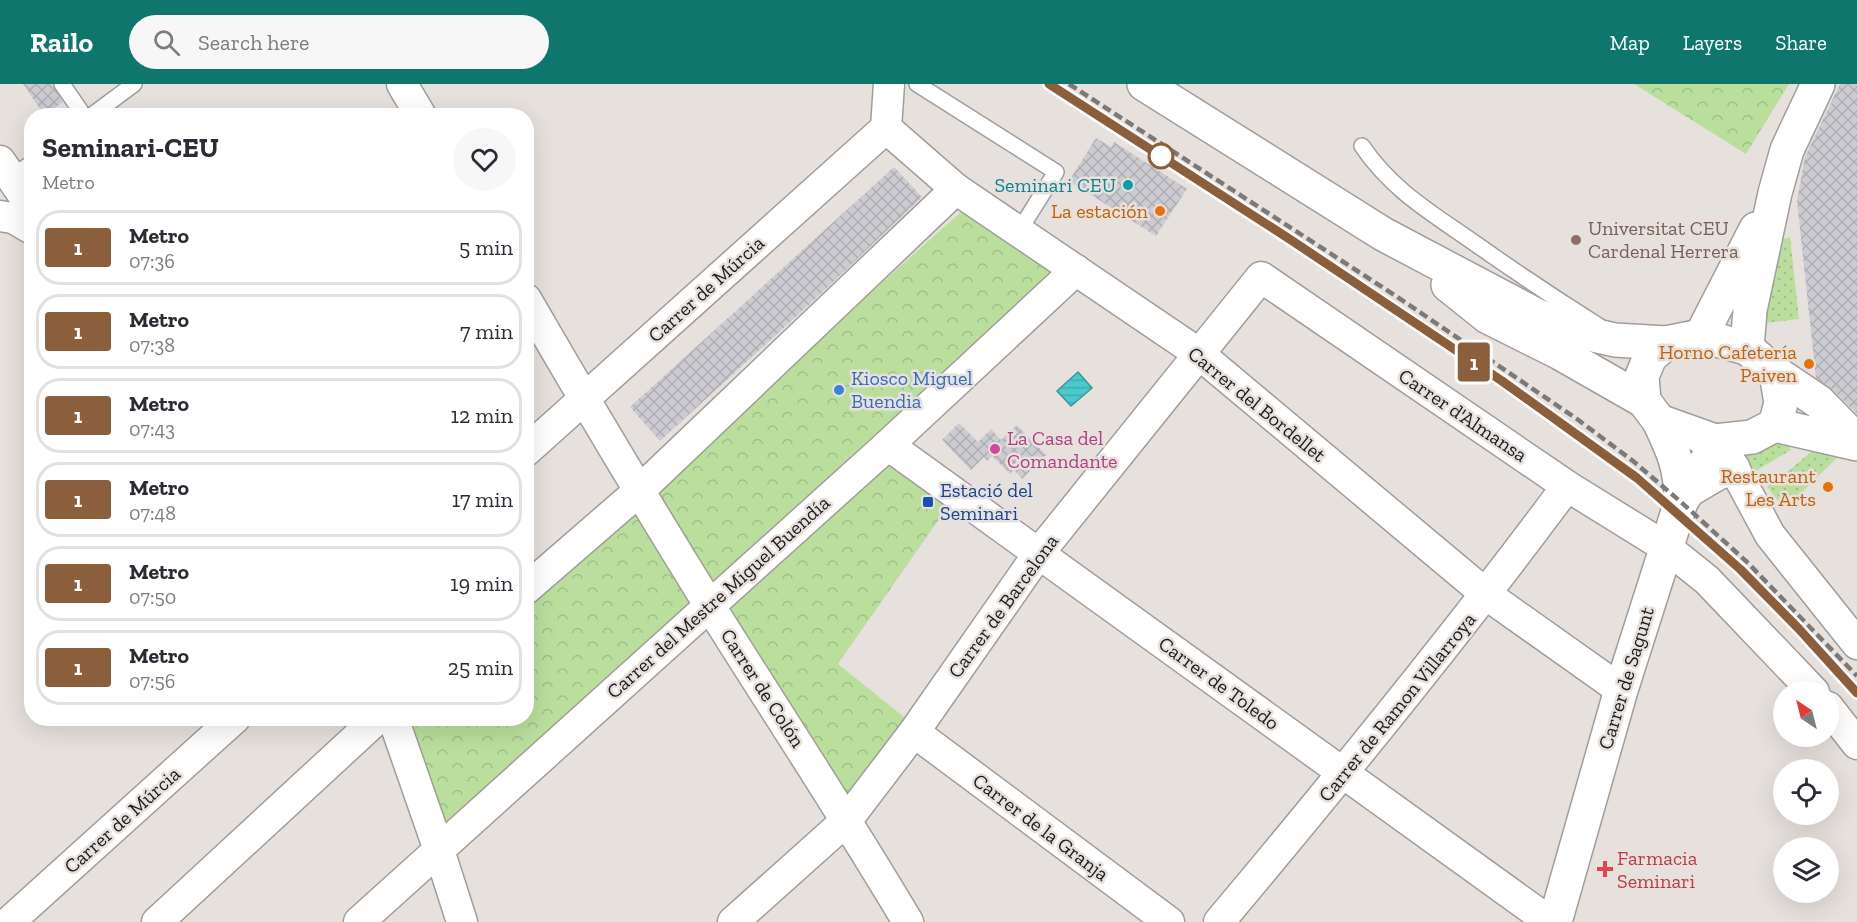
<!DOCTYPE html>
<html lang="en">
<head>
<meta charset="utf-8">
<style>
	body { margin:0; font-family:"Zilla Slab",serif; background:#f7f7f7; color:#2b2b33; height:100vh; display:flex; flex-direction:column; font-size:22px; white-space:nowrap }
	* { box-sizing:border-box; margin:0 }
	p { font-size:20px; color:#7c7c81 }
	.icon { flex:none; width:33px; height:33px; fill:none; stroke:currentColor; stroke-width:2; stroke-linecap:round; stroke-linejoin:round }
	.map { position:relative; flex:1; overflow:hidden }
	.sheet { position:absolute; left:24px; top:24px; width:510px; height:618px; display:flex; flex-direction:column; background:#fff; border-radius:24px; box-shadow:0 6px 24px #0002 }
	.sheet>* { flex:none }
	.badge { padding:0 12px; border-radius:4px; font-size:21px; line-height:39px }
	.needle { width:39px; rotate:325deg }
	.controls { position:absolute; left:1773px; top:597px; display:grid; gap:12px }
	.controls a { display:grid; place-items:center; width:66px; height:66px; border-radius:50%; background:#fff; box-shadow:0 6px 24px #0002; font-size:30px }
	.map>.badge { position:absolute; translate:-50% -50%; box-shadow:0 0 0 3px #fff }
	.round { display:grid; place-items:center; flex:none; width:63px; height:63px; border-radius:32px; background:#f7f7f7 }
	.summary { display:flex; align-items:center; justify-content:space-between; height:102px; padding:0 18px }
	h1 { font-size:28px; font-weight:800; line-height:45px }
	ul { padding:0; list-style:none }
	li { display:flex; align-items:center; gap:18px; height:75px; margin:0 12px 9px; padding:0 6px; border:3px solid #e1e1e2; border-radius:24px }
	li div { flex:1 }
	li b { display:block; font-size:22px }
	li em { font-style:normal }
	li .badge { min-width:66px; font-weight:700; text-align:center }
	header { display:flex; align-items:center; gap:36px; box-sizing:border-box; height:84px; padding:0 30px; background:#0f766e; color:#fff }
	header strong { font-size:28px }
	nav { display:flex; gap:33px; margin-inline-start:auto; font-size:21px }
	.search { width:420px; height:54px; background:#f7f7f7; display:flex; align-items:center; gap:15px; box-sizing:border-box; padding:0 21px; border-radius:33px; color:#7c7c81; font-size:22px }
	.map>svg:first-child { display:block }
</style>
</head>
<body>
<header>
<strong>Railo</strong>
<div class="search"><svg class="icon" aria-label="search" viewBox="0 0 24 24"><circle cx="10" cy="10" r="6"/><path d="M15 15l6 6"/></svg>Search here</div>
<nav><a>Map</a><a>Layers</a><a>Share</a></nav>
</header>
<div class="map">
<svg width="1857" height="838" viewBox="0 0 1857 838">
	<defs>
		<pattern id="park-crowns" width="20" height="18" patternUnits="userSpaceOnUse" patternTransform="scale(1.5)"><rect width="20" height="18" fill="#badf9d"/><path d="M2 6a3 3 0 1 1 6 0M12 15a3 3 0 1 1 6 0" fill="none" stroke="#9fbf87"/></pattern>
		<pattern id="garden-dots" width="8" height="8" patternUnits="userSpaceOnUse" patternTransform="scale(1.5)"><rect width="8" height="8" fill="#badf9d"/><path d="M2 2h.1M6 6h.1" fill="none" stroke="#9fbf87" stroke-width="1.8" stroke-linecap="round"/></pattern>
		<pattern id="water-rules" width="6" height="5" patternUnits="userSpaceOnUse" patternTransform="scale(1.5)"><rect width="6" height="5" fill="#49cacb"/><path d="M0 2.5h6" fill="none" stroke="#3fadae"/></pattern>
		<pattern id="building-cross-hatch" width="8" height="8" patternUnits="userSpaceOnUse" patternTransform="scale(1.5)"><rect width="8" height="8" fill="#cbcbd1"/><path d="M0 0l8 8M0 8l8-8" fill="none" stroke="#aeaeb3"/></pattern>
	</defs>
	<rect width="100%" height="100%" fill="#e7e1de"/>
	<g fill="url(#park-crowns)">
		<polygon points="1634,0 1789,0 1746,70"/>
		<polygon points="962,127 1059,190 710,510 646,409"/>
		<polygon points="886,369 951,418 838,580 909,637 845,723 714,522"/>
		<polygon points="639,417 700,519 440,754 399,635 526,634 527,515"/>
	</g>
	<g fill="url(#garden-dots)">
		<polygon points="1790,153 1799,235 1766,239 1769,198 1783,155"/>
		<polygon points="1780,355 1786,357 1791,366 1747,392 1737,377 1744,368"/>
		<polygon points="1818,362 1839,372 1787,423 1775,414 1767,402 1786,389"/>
	</g>
	<polygon fill="url(#water-rules)" stroke="#3c9696" stroke-width="1.5" points="1078,288 1092,304 1071,322 1057,307"/>
	<g fill="url(#building-cross-hatch)">
		<polygon points="23,0 52,0 63,18 44,31"/>
		<polygon points="1840,0 1857,0 1857,330 1832,305 1816,294 1797,117 1805,73"/>
		<polygon points="1096,54 1111,63 1114,58 1187,105 1156,152 1069,97"/>
		<polygon points="894,83 922,113 813,217 660,357 630,323"/>
		<polygon points="959,339 978,358 991,345 1001,356 1017,341 1046,371 1022,395 1014,386 1010,390 992,372 987,377 984,373 971,386 942,356"/>
	</g>
	<g fill="none" stroke-linecap="round" stroke-linejoin="round">
		<g stroke="#a29d9a" stroke-width="18">
			<g id="lane">
				<polyline points="62,0 80,26 80,32"/>
				<polyline points="917,0 1056,88 1019,147"/>
				<polyline points="91,32 134,0"/>
				<path d="M1362 62C1392 106 1430 128 1473 158 1514 187 1556 215 1599 242"/>
				<polyline points="11,93 32,79"/>
			</g>
		</g>
		<g stroke="#a29d9a" stroke-width="33">
			<g id="street">
				<polyline points="402,0 421,32"/>
				<polyline points="886,44 956,105 1198,269 1487,511 1621,606"/>
				<polyline points="886,44 889,0"/>
				<polyline points="0,77 32,124"/>
				<polyline points="0,132 13,134 32,145"/>
				<path d="M526 215C585 317 646 419 708 519 775 626 844 730 908 838"/>
				<polyline points="888,361 1550,838"/>
				<polyline points="1722,362 1770,451 1857,560"/>
				<polyline points="526,367 886,44"/>
				<polyline points="526,505 639,407 956,105"/>
				<polyline points="1828,623 1857,660"/>
				<polyline points="393,634 439,766 462,838"/>
				<polyline points="914,648 1169,838"/>
				<polyline points="9,838 235,634"/>
				<polyline points="157,838 378,634"/>
				<polyline points="359,838 888,361 1076,186"/>
				<polyline points="733,838 847,736 914,648 1039,469 1261,193 1567,402 1667,464 1707,496 1814,608"/>
				<path d="M1219 838C1339 695 1456 552 1567 402"/>
			</g>
		</g>
		<g stroke="#a29d9a" stroke-width="36">
			<g id="secondary">
				<polyline points="1144,0 1383,150 1536,231 1575,247 1615,256 1666,259"/>
				<polyline points="1448,201 1488,233 1560,269 1644,317"/>
				<polygon points="1701,252 1747,264 1776,289 1781,319 1775,341 1752,353 1715,357 1659,337 1644,317 1642,292 1650,273 1666,259"/>
				<polyline points="1701,252 1756,145"/>
				<polyline points="1747,264 1750,226 1775,109 1787,66 1818,0"/>
				<polyline points="1776,289 1819,318 1857,357"/>
				<path d="M1659 337C1673 367 1681 383 1681 418"/>
				<polyline points="1775,341 1857,360"/>
				<polyline points="1689,406 1718,389 1733,384"/>
				<polyline points="1555,838 1621,606 1681,418 1707,376 1715,357"/>
			</g>
		</g>
		<use href="#lane" stroke="#fff" stroke-width="15"/>
		<use href="#street" stroke="#fff" stroke-width="30"/>
		<use href="#secondary" stroke="#fff" stroke-width="33"/>
		<g stroke="#7d7977" stroke-width="4.5" stroke-dasharray="9 4.5" stroke-linecap="butt">
			<path d="M1049 0C1171 78 1292 156 1412 237 1488 287 1568 337 1638 395 1717 461 1789 532 1857 609"/>
			<polyline points="1069,0 1396,212 1577,335 1633,377 1681,418 1747,478 1857,592"/>
		</g>
	</g>
	<g fill="none" stroke-linecap="round" stroke-linejoin="round">
		<g stroke="#fff" stroke-width="14">
			<polyline id="line" points="1049,0 1291,156 1502,297 1637,394 1740,485 1799,545 1857,609"/>
		</g>
		<use href="#line" stroke="#8b5e3c" stroke-width="9"/>
	</g>
	<circle fill="#fff" stroke="#8b5e3c" stroke-width="3" cx="1161" cy="72" r="12"/>
	<circle fill="#0f9aa8" stroke="#e7e1de" stroke-width="2" cx="1128" cy="101" r="6"/>
	<g fill="#e8710a" stroke="#e7e1de" stroke-width="2">
		<circle cx="1160" cy="127" r="6"/>
		<circle cx="1809" cy="280" r="6"/>
		<circle cx="1828" cy="403" r="6"/>
	</g>
	<circle fill="#8d6e63" stroke="#e7e1de" stroke-width="2" cx="1576" cy="156" r="6"/>
	<circle fill="#3f7fe0" stroke="#e7e1de" stroke-width="2" cx="839" cy="306" r="6"/>
	<circle fill="#d1479c" stroke="#e7e1de" stroke-width="2" cx="995" cy="365" r="6"/>
	<rect fill="#1a4fb4" stroke="#e7e1de" stroke-width="2" x="922" y="412" width="12" height="12" rx="3"/>
	<path fill="#e0444e" stroke="#e7e1de" stroke-width="2" d="M1602 776h6v6h6v6h-6v6h-6v-6h-6v-6h6z"/>
	<g text-anchor="middle" stroke-width="5" stroke-linejoin="round" paint-order="stroke">
		<g font-size="20" fill="#0d838f" stroke="#e7e1de" text-anchor="end">
			<text x="1116" y="108">Seminari CEU</text>
		</g>
		<g font-size="20" fill="#c56008" stroke="#e7e1de" text-anchor="end">
			<text x="1148" y="134">La estación</text>
			<text x="1797" y="275">Horno Cafetería<tspan x="1797" dy="23">Paiven</tspan></text>
			<text x="1816" y="399">Restaurant<tspan x="1816" dy="23">Les Arts</tspan></text>
		</g>
		<g font-size="20" fill="#785e54" stroke="#e7e1de" text-anchor="start">
			<text x="1588" y="151">Universitat CEU<tspan x="1588" dy="23">Cardenal Herrera</tspan></text>
		</g>
		<g font-size="20" fill="#1d1b1a" stroke="#e7e1de">
			<text transform="translate(706 205) rotate(-42)" y="7">Carrer de Múrcia</text>
			<text transform="translate(1257 320) rotate(39)" y="7">Carrer del Bordellet</text>
			<text transform="translate(1463 331) rotate(34)" y="7">Carrer d'Almansa</text>
			<text transform="translate(718 513) rotate(-42)" y="7">Carrer del Mestre Miguel Buendía</text>
			<text transform="translate(1003 522) rotate(-54)" y="7">Carrer de Barcelona</text>
			<text transform="translate(1626 594) rotate(-73)" y="7">Carrer de Sagunt</text>
			<text transform="translate(1219 599) rotate(36)" y="7">Carrer de Toledo</text>
			<text transform="translate(763 604) rotate(57)" y="7">Carrer de Colón</text>
			<text transform="translate(1397 623) rotate(-51)" y="7">Carrer de Ramon Villarroya</text>
			<text transform="translate(122 736) rotate(-42)" y="7">Carrer de Múrcia</text>
			<text transform="translate(1041 743) rotate(37)" y="7">Carrer de la Granja</text>
		</g>
		<g font-size="20" fill="#366cbe" stroke="#e7e1de" text-anchor="start">
			<text x="851" y="301">Kiosco Miguel<tspan x="851" dy="23">Buendia</tspan></text>
		</g>
		<g font-size="20" fill="#b23c85" stroke="#e7e1de" text-anchor="start">
			<text x="1007" y="361">La Casa del<tspan x="1007" dy="23">Comandante</tspan></text>
		</g>
		<g font-size="20" fill="#164399" stroke="#e7e1de" text-anchor="start">
			<text x="940" y="413">Estació del<tspan x="940" dy="23">Seminari</tspan></text>
		</g>
		<g font-size="20" fill="#be3a42" stroke="#e7e1de" text-anchor="start">
			<text x="1617" y="781">Farmacia<tspan x="1617" dy="23">Seminari</tspan></text>
		</g>
	</g>
</svg>
<div class="controls">
<a><svg class="needle" viewBox="-14 -14 28 28"><path d="M0-13l5 13h-10z" fill="#e53935"/><path d="M0 13l5-13h-10z" fill="#7c7c81"/></svg></a>
<a><svg class="icon" aria-label="locate" viewBox="0 0 24 24"><circle cx="12" cy="12" r="6"/><path d="M12 2v4M12 18v4M2 12h4M18 12h4"/></svg></a>
<a><svg class="icon" aria-label="layers" viewBox="0 0 24 24"><path d="M12 4l9 5-9 5-9-5zM3 14l9 5 9-5"/></svg></a>
</div>
<b class="badge" style="left:1474px;top:278px;background:#8b5e3c;color:#fff">1</b>
<section class="sheet">
<div class="summary"><div><h1>Seminari-CEU</h1><p>Metro</p></div><a class="round"><svg class="icon" aria-label="heart" viewBox="0 0 24 24"><path d="M12 20l-8-8c-3-5 5-10 8-4 3-6 11-1 8 4z"/></svg></a></div>
<ul>
<li><span class="badge" style="background:#8b5e3c;color:#fff">1</span><div><b>Metro</b><p>07:36</p></div><em>5 min</em></li>
<li><span class="badge" style="background:#8b5e3c;color:#fff">1</span><div><b>Metro</b><p>07:38</p></div><em>7 min</em></li>
<li><span class="badge" style="background:#8b5e3c;color:#fff">1</span><div><b>Metro</b><p>07:43</p></div><em>12 min</em></li>
<li><span class="badge" style="background:#8b5e3c;color:#fff">1</span><div><b>Metro</b><p>07:48</p></div><em>17 min</em></li>
<li><span class="badge" style="background:#8b5e3c;color:#fff">1</span><div><b>Metro</b><p>07:50</p></div><em>19 min</em></li>
<li><span class="badge" style="background:#8b5e3c;color:#fff">1</span><div><b>Metro</b><p>07:56</p></div><em>25 min</em></li>
</ul>
</section>
</div>
</body>
</html>
